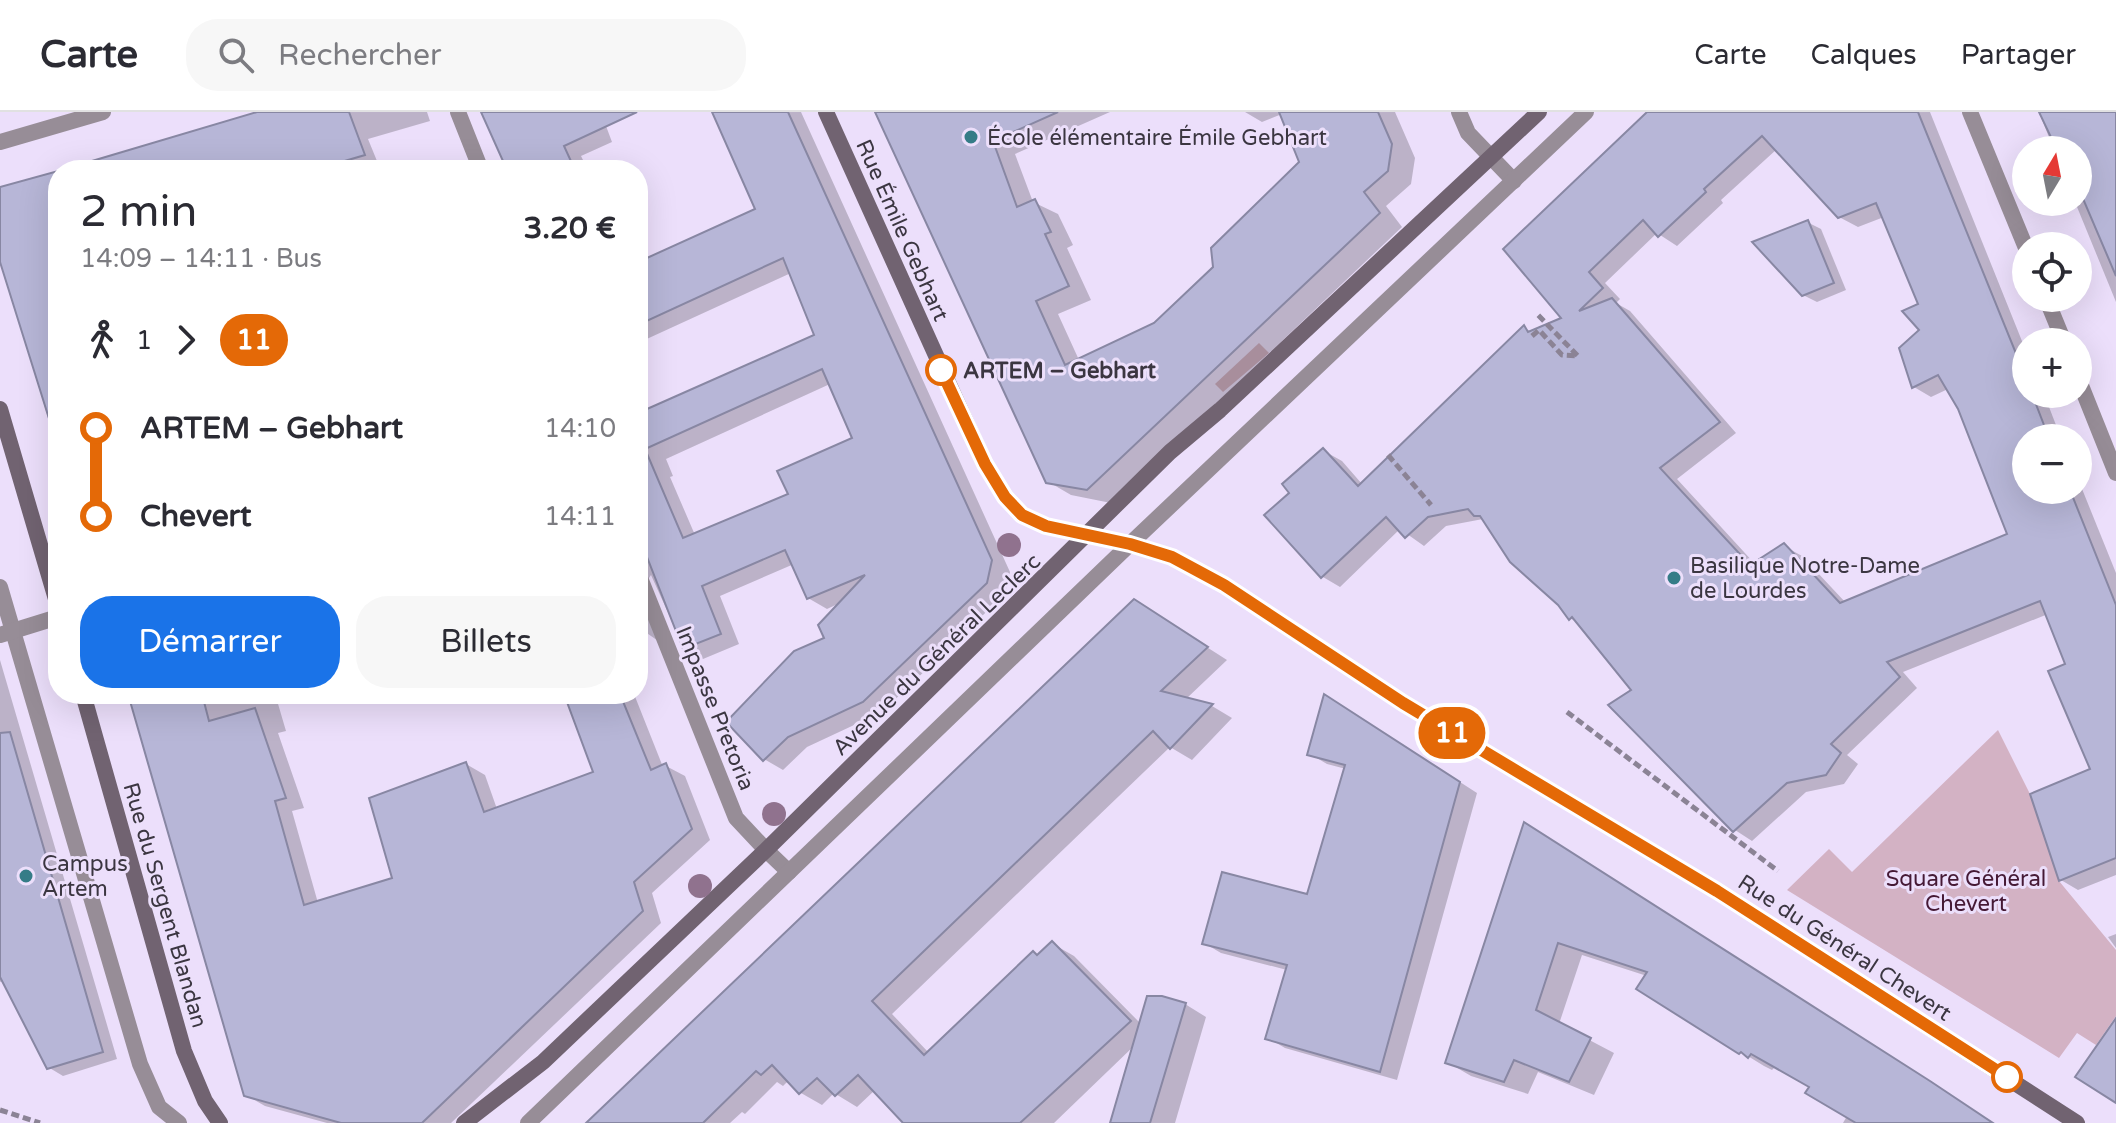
<!DOCTYPE html>
<html lang="fr">
<head>
<meta charset="utf-8">
<style>
	body { margin:0; font-family:"Varela Round",sans-serif; background:#f7f7f7; color:#2b2b33; height:100vh; display:flex; flex-direction:column; font-size:30px; white-space:nowrap }
	* { box-sizing:border-box; margin:0 }
	p { font-size:26px; color:#7c7c81 }
	.icon { flex:none; width:44px; height:44px; fill:none; stroke:currentColor; stroke-width:2; stroke-linecap:round; stroke-linejoin:round }
	.map { position:relative; flex:1; overflow:hidden }
	.drawer { position:absolute; left:48px; top:48px; width:600px; height:544px; display:flex; flex-direction:column; background:#fff; border-radius:32px; box-shadow:0 8px 32px #0002 }
	.drawer>* { flex:none }
	.badge { padding:0 16px; border-radius:26px; font-size:28px; line-height:52px }
	.needle { width:52px; rotate:10deg }
	.tools { position:absolute; left:2012px; top:24px; display:grid; gap:16px }
	.tools a { display:grid; place-items:center; width:80px; height:80px; border-radius:50%; background:#fff; box-shadow:0 8px 32px #0002; font-size:40px }
	.map>.badge { position:absolute; translate:-50% -50%; box-shadow:0 0 0 4px #fff }
	.legs { display:flex; align-items:center; gap:12px; height:88px; padding:0 32px; font-size:26px }
	.legs p { margin-inline-start:auto }
	.summary { display:flex; align-items:center; justify-content:space-between; height:136px; padding:0 32px }
	h1 { font-size:44px; font-weight:600; line-height:60px }
	.primary-button { display:flex; gap:16px; margin-top:auto; padding:16px 32px }
	.primary-button a { flex:1; height:92px; border-radius:32px; background:#1a73e8; color:#fff; font-size:32px; font-weight:600; line-height:92px; text-align:center }
	.primary-button a+a { background:#f7f7f7; color:#2b2b33 }
	ul { padding:0 32px; list-style:none }
	li { display:flex; align-items:center; gap:28px; height:88px; font-size:30px }
	li i { display:grid; place-items:center; width:12px; height:100%; margin:0 10px; background:currentColor }
	li i::after { content:''; width:20px; height:20px; margin:-10px; border:6px solid; border-radius:50%; background:#fff }
	li p { margin-inline-start:auto }
	li:first-child i { background:linear-gradient(#0000 50%,currentColor 0) }
	li:last-child i { background:linear-gradient(currentColor 50%,#0000 0) }
	header { display:flex; align-items:center; gap:48px; box-sizing:border-box; height:112px; padding:0 40px; background:#fff; border-bottom:2px solid #e1e1e2 }
	header strong { font-size:38px }
	nav { display:flex; gap:44px; margin-inline-start:auto; font-size:28px }
	.search { width:560px; height:72px; background:#f7f7f7; display:flex; align-items:center; gap:20px; box-sizing:border-box; padding:0 28px; border-radius:32px; color:#7c7c81; font-size:30px }
	.map>svg:first-child { display:block }
</style>
</head>
<body>
<header>
<strong>Carte</strong>
<div class="search"><svg class="icon" aria-label="search" viewBox="0 0 24 24"><circle cx="10" cy="10" r="6"/><path d="M15 15l6 6"/></svg>Rechercher</div>
<nav><a>Carte</a><a>Calques</a><a>Partager</a></nav>
</header>
<div class="map">
<svg width="2116" height="1011" viewBox="0 0 2116 1011">
	<rect width="100%" height="100%" fill="#ecdffb"/>
	<g fill="#d3b2c4">
		<polygon points="1259,231 1269,241 1223,280 1215,272"/>
		<polygon points="1998,618 2030,682 2059,769 2116,838 2116,904 2096,933 2077,921 2059,946 1787,778 1829,737 1852,760"/>
	</g>
	<g fill="#0003" fill-rule="evenodd">
		<polygon points="265,0 427,0 430,9 368,27 377,49 348,58 65,58"/>
		<polygon points="483,0 636,0 606,14 612,30 581,44 588,58 509,58"/>
		<path d="M714 0H801L1010 460 1005 482 882 600 807 635 783 658 764 647 827 527 842 490 827 497 808 486 794 452 720 484 739 532 703 547 684 536 651 463 645 472 664 533 638 515V301L816 224 791 161 638 231V152L758 98ZM830 272 854 327 790 383 695 423 670 365 673 364 666 347Z"/>
		<polygon points="877,0 1110,0 1015,42 1033,90 1058,102 1073,133 1067,136 1091,188 1058,202 1079,248 1155,212 1215,156 1301,51 1282,2 1262,10 1245,0 1395,0 1415,46 1411,72 1386,94 1402,115 1111,391 1071,383 1047,369"/>
		<path d="M1650 0H1930L2026 239V282H2044L2061 326H2026V378H2078V367L2116 461V763L2078 778 2061 768 2093 658 2068 553 2048 502 1903 560 1917 576 1847 643 1858 652 1844 672 1806 680 1752 729 1735 718 1634 578 1580 512 1570 506 1483 407 1446 414 1424 434 1400 417 1340 475 1323 465 1267 403 1292 381 1324 339 1342 349 1362 372 1524 216 1532 220 1565 207ZM1777 37 1839 105 1858 115 1884 105 1920 193 1921 218 1914 275 1931 285 1948 277 1959 296 2010 423 1846 491 1802 444 1784 434 1755 452 1677 367 1736 321 1630 199 1616 191 1620 187 1605 171 1657 121 1677 134 1723 91 1721 88Z"/>
		<polygon points="2039,0 2116,0 2116,190 2075,90 2078,90 2078,38 2054,38"/>
		<polygon points="58,60 58,340 0,142 0,77"/>
		<polygon points="1807,110 1821,117 1846,178 1817,190 1803,183"/>
		<polygon points="1155,502 1227,548 1186,587 1212,594 1232,606 1192,648 1170,635 892,902 929,941 1053,832 1074,844 1141,912 1185,892 1206,905 1175,1011 1112,1011 1135,933 1054,1011 905,1011 875,978 857,995 834,981 822,993 801,981 789,968 783,974 777,970 745,1002 742,1000 730,1011 589,1011"/>
		<polygon points="0,548 117,947 63,964 48,955 4,868 0,870"/>
		<polygon points="129,582 288,582 276,585 286,619 278,621 304,696 292,699 318,791 394,767 466,652 485,663 497,697 595,662 566,582 634,582 663,655 666,654 685,664 710,728 652,781 661,811 451,1011 327,1011 265,994 246,983"/>
		<polygon points="1342,594 1477,681 1397,968 1285,936 1268,926 1287,858 1221,841 1204,831 1309,784 1346,657 1327,652 1310,642"/>
		<polygon points="1548,726 1994,1011 1843,1011 1847,1004 1812,975 1776,954 1772,958 1764,954 1639,877 1647,864 1582,843 1559,912 1614,941 1594,983 1538,960 1528,982 1471,964 1447,950"/>
		<polygon points="2116,822 2116,836 2108,825"/>
	</g>
	<g fill="#b7b6d7" stroke="#8887a3" stroke-width="2" fill-rule="evenodd">
		<polygon points="257,0 349,0 365,43 314,58 94,58 92,49"/>
		<polygon points="481,0 637,0 564,34 575,58 507,58"/>
		<path d="M712 0H788L992 448 987 471 863 590 788 625 763 649 726 610 794 539 824 526 818 513 865 463 807 487 785 438 702 474 721 522 683 537 638 422V301L814 223 783 146 638 213V150L755 97ZM822 257 852 326 777 359 788 382 683 426 645 337Z"/>
		<polygon points="875,0 1058,0 993,29 1017,95 1035,87 1051,120 1045,122 1069,174 1036,189 1065,253 1154,211 1213,155 1211,136 1299,50 1279,0 1378,0 1392,32 1388,59 1364,80 1380,101 1087,378 1046,371"/>
		<path d="M1647 0H1918L2026 266V282H2032L2049 326H2026V378H2070L2116 493V746L2059 769 2030 682 2090 657 2048 559 2065 552 2040 489 1887 550 1900 565 1831 632 1841 641 1826 663 1787 671 1733 720 1608 593 1631 578 1572 505 1569 508 1558 493 1510 450 1480 404H1474L1468 397 1428 405 1405 426 1386 405 1321 466 1264 403 1289 381 1282 372 1323 336 1358 374 1524 213 1528 220 1561 206 1503 137ZM1762 24 1838 106 1876 91 1918 192 1902 199 1919 218 1899 236 1912 276 1938 263 1958 297 2007 422 1840 491 1784 431 1750 453 1660 356 1720 310 1612 186 1579 199 1603 176 1589 160 1643 108 1658 125 1706 80 1704 77Z"/>
		<polygon points="2039,0 2116,0 2116,164 2078,75 2078,38 2057,38"/>
		<polygon points="58,59 58,312 51,313 0,150 0,75"/>
		<polygon points="1808,108 1834,171 1802,184 1752,130"/>
		<polygon points="1134,487 1208,535 1161,579 1213,592 1170,637 1153,619 872,889 924,943 1033,839 1037,843 1052,829 1131,909 1020,1011 903,1011 858,963 835,984 817,966 799,982 772,953 761,963 756,959 703,1011 586,1011"/>
		<polygon points="128,582 202,582 209,609 255,596 286,686 275,689 304,793 392,766 369,686 466,650 484,700 593,660 564,582 620,582 651,658 666,651 692,717 634,770 643,799 422,1011 341,1011 244,984"/>
		<polygon points="1324,582 1460,670 1380,960 1265,927 1287,853 1202,832 1222,760 1307,782 1345,653 1307,643"/>
		<polygon points="10,620 103,940 47,957 0,865 0,621"/>
		<polygon points="1524,710 1930,969 1993,1011 1856,1011 1805,981 1809,975 1751,942 1748,946 1741,940 1739,942 1636,877 1647,860 1558,831 1536,898 1591,926 1569,970 1514,948 1504,970 1445,951"/>
		<polygon points="1147,884 1162,884 1186,891 1150,1011 1110,1011"/>
		<polygon points="2116,906 2116,991 2075,965"/>
	</g>
	<g fill="none" stroke-linecap="round" stroke-linejoin="round">
		<g stroke="#8b8395" stroke-width="5" stroke-dasharray="8 4" stroke-linecap="butt">
			<polyline points="1532,224 1539,218 1562,243 1578,244 1537,202"/>
			<polyline points="1388,343 1431,393"/>
			<polyline points="1567,600 1778,759"/>
			<polyline points="0,998 40,1011"/>
		</g>
		<g stroke="#978d97" stroke-width="16">
			<polyline points="1491,45 1514,69"/>
			<polyline points="0,475 140,952 159,995 179,1011"/>
			<polyline points="0,523 58,505"/>
			<polyline points="766,738 789,760"/>
			<polyline points="528,1011 1130,432 1586,0"/>
		</g>
		<g stroke="#978d97" stroke-width="16">
			<polyline points="458,0 481,58"/>
			<polyline points="1459,0 1468,21 1491,45"/>
			<polyline points="1970,0 2026,136"/>
			<polyline points="0,30 103,0"/>
			<polyline points="2046,186 2064,230"/>
			<polyline points="2078,266 2116,361"/>
			<polyline points="638,461 736,706 766,738"/>
		</g>
		<g stroke="#716371" stroke-width="16">
			<polyline points="826,0 985,352 1005,385 1022,403 1046,414 1130,432 1172,445 1224,473 1403,591 1717,779 2077,1011"/>
			<polyline points="0,297 58,494"/>
			<polyline points="83,582 184,939 205,989 220,1011"/>
			<polyline points="464,1011 543,950 766,738 1170,340 1220,298 1539,0"/>
		</g>
	</g>
	<g fill="#90728e">
		<circle cx="1009" cy="433" r="12"/>
		<circle cx="774" cy="702" r="12"/>
		<circle cx="700" cy="774" r="12"/>
	</g>
	<g fill="none" stroke-linecap="round" stroke-linejoin="round">
		<g stroke="#fff" stroke-width="18">
			<polyline id="line-1" points="941,258 985,352 1005,385 1022,403 1046,414 1130,432 1172,445 1224,473 1403,591 1717,779 2007,965"/>
		</g>
		<use href="#line-1" stroke="#e46907" stroke-width="12"/>
	</g>
	<g fill="#357c87" stroke="#ecdffb" stroke-width="3">
		<circle cx="971" cy="25" r="8"/>
		<circle cx="1674" cy="466" r="8"/>
		<circle cx="26" cy="764" r="8"/>
	</g>
	<g fill="#fff" stroke="#e46907" stroke-width="4">
		<circle cx="941" cy="258" r="14"/>
		<circle cx="2007" cy="965" r="14"/>
	</g>
	<g text-anchor="middle" stroke-width="6" stroke-linejoin="round" paint-order="stroke">
		<g font-size="22" fill="#3b3641" stroke="#ecdffb" text-anchor="start">
			<text x="987" y="33">École élémentaire Émile Gebhart</text>
			<text x="1690" y="461">Basilique Notre-Dame<tspan x="1690" dy="25">de Lourdes</tspan></text>
			<text x="42" y="759">Campus<tspan x="42" dy="25">Artem</tspan></text>
		</g>
		<g font-size="22" fill="#3b3641" stroke="#ecdffb">
			<text transform="translate(903 118) rotate(66)" y="8">Rue Émile Gebhart</text>
			<text transform="translate(936 542) rotate(-44)" y="8">Avenue du Général Leclerc</text>
			<text transform="translate(716 596) rotate(68)" y="8">Impasse Pretoria</text>
			<text transform="translate(166 793) rotate(74)" y="8">Rue du Sergent Blandan</text>
			<text transform="translate(1845 835) rotate(33)" y="8">Rue du Général Chevert</text>
		</g>
		<g font-size="22" font-weight="bold" fill="#3b3641" stroke="#ecdffb" text-anchor="start">
			<text x="963" y="266">ARTEM – Gebhart</text>
		</g>
		<g font-size="22" fill="#451935" stroke="#ecdffb">
			<text x="1966" y="774">Square Général<tspan x="1966" dy="25">Chevert</tspan></text>
		</g>
	</g>
</svg>
<div class="tools">
<a><svg class="needle" viewBox="-14 -14 28 28"><path d="M0-13l5 13h-10z" fill="#e53935"/><path d="M0 13l5-13h-10z" fill="#7c7c81"/></svg></a>
<a><svg class="icon" aria-label="locate" viewBox="0 0 24 24"><circle cx="12" cy="12" r="6"/><path d="M12 2v4M12 18v4M2 12h4M18 12h4"/></svg></a>
<a>+</a>
<a>−</a>
</div>
<b class="badge" style="left:1452px;top:621px;background:#e46907;color:#fff">11</b>
<section class="drawer">
<div class="summary"><div><h1>2 min</h1><p>14:09 – 14:11 · Bus</p></div><b>3.20 €</b></div>
<div class="legs"><svg class="icon" aria-label="walk" viewBox="0 0 24 24"><circle cx="13" cy="4" r="2"/><path d="M13 8l-2 6 4 7M11 14l-3 7M7 12l3-4h3l4 4"/></svg>1<svg class="icon" aria-label="forward" viewBox="0 0 24 24"><path d="M9 5l7 7-7 7"/></svg><b class="badge" style="background:#e46907;color:#fff">11</b></div>
<ul>
<li><i style="color:#e46907"></i><b>ARTEM – Gebhart</b><p>14:10</p></li>
<li><i style="color:#e46907"></i><b>Chevert</b><p>14:11</p></li>
</ul>
<div class="primary-button"><a>Démarrer</a><a>Billets</a></div>
</section>
</div>
</body>
</html>
